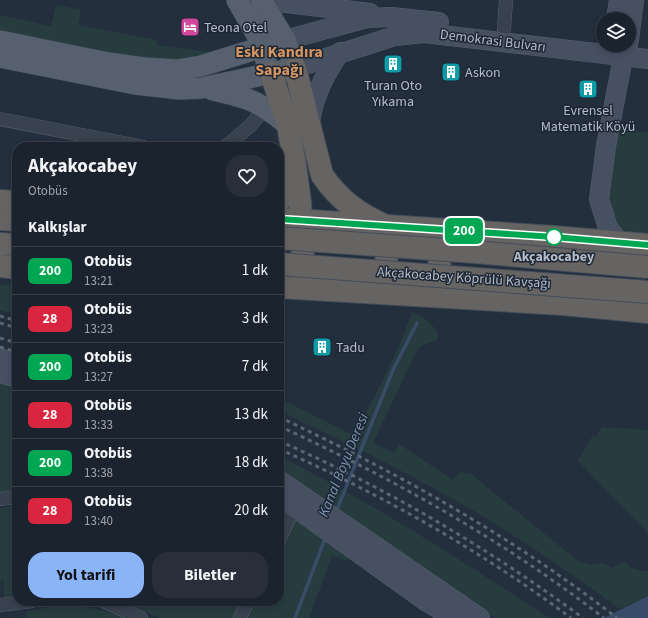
<!DOCTYPE html>
<html lang="tr">
<head>
<meta charset="utf-8">
<style>
	body { margin:0; font-family:"Source Sans 3",sans-serif; background:#282f3a; color:#f1f3f6; height:100vh; display:flex; flex-direction:column; font-size:15px; white-space:nowrap }
	* { box-sizing:border-box; margin:0 }
	p { font-size:13px; color:#a0a4aa }
	.icon { flex:none; width:22px; height:22px; fill:none; stroke:currentColor; stroke-width:2; stroke-linecap:round; stroke-linejoin:round }
	.map { position:relative; flex:1; overflow:hidden }
	.panel { position:absolute; left:12px; top:142px; width:272px; height:464px; display:flex; flex-direction:column; background:#1b232e; border-radius:16px; box-shadow:0 2px 6px #0003,0 0 0 1px #39404a }
	.panel>* { flex:none }
	.badge { padding:0 8px; border-radius:6px; font-size:14px; line-height:26px }
	.controls { position:absolute; left:596px; top:12px; display:grid; gap:8px }
	.controls a { display:grid; place-items:center; width:40px; height:40px; border-radius:50%; background:#1b232e; box-shadow:0 2px 6px #0003,0 0 0 1px #39404a; font-size:20px }
	.map>.badge { position:absolute; translate:-50% -50%; box-shadow:0 0 0 2px #fff }
	h2 { padding:0 16px; font-size:15px; line-height:36px }
	.round { display:grid; place-items:center; flex:none; width:42px; height:42px; border-radius:16px; background:#282f3a }
	.summary { display:flex; align-items:center; justify-content:space-between; height:68px; padding:0 16px }
	h1 { font-size:19px; font-weight:700; line-height:30px }
	.button { display:flex; gap:8px; margin-top:auto; padding:8px 16px }
	.button a { flex:1; height:46px; border-radius:16px; background:#8ab4f8; color:#111; font-size:16px; font-weight:700; line-height:46px; text-align:center }
	.button a+a { background:#282f3a; color:#f1f3f6 }
	ul { padding:0; list-style:none }
	li { display:flex; align-items:center; gap:12px; height:48px; padding:0 16px; border-top:1px solid #39404a }
	li div { flex:1 }
	li b { display:block; font-size:15px }
	li em { font-style:normal }
	li .badge { min-width:44px; font-weight:700; text-align:center }
	.map>svg:first-child { display:block }
</style>
</head>
<body>
<div class="map">
<svg width="648" height="618" viewBox="0 0 648 618">
	<rect width="100%" height="100%" fill="#242f3e"/>
	<g fill="#263c3f">
		<polygon points="56,5 81,10 78,25 157,40 157,45 211,52 176,61 148,60 0,32 0,15 51,26"/>
		<path d="M618 128 648 133V235C640 234 631 235 624 230 597 212 614 155 618 128Z"/>
		<polygon points="17,283 17,315 0,310 0,286"/>
		<path d="M412 312C424 316 431 323 438 333L437 340 425 344 418 348 373 443 394 453 399 444 453 480 460 472 471 474 578 561 591 565 603 563 612 568 624 561C631 569 638 571 648 571V596L620 609C573 575 525 541 474 511 411 474 345 442 279 411V398L353 435C376 396 397 355 412 312Z"/>
		<polygon points="0,381 17,386 17,490 0,493"/>
		<polygon points="602,427 648,430 648,533 578,461 593,435 596,437"/>
		<path d="M279 456C373 503 461 560 549 618H495L445 588 279 472Z"/>
		<polygon points="17,505 17,596 4,597 4,580 0,581 0,508"/>
		<polygon points="297,518 349,556 348,561 332,556 309,618 246,618 255,601 279,601 279,553"/>
		<polygon points="122,601 242,601 234,618 159,618"/>
		<path d="M68 606C88 606 105 610 123 618H27L26 612 46 607Z"/>
	</g>
	<polygon fill="#394c67" points="648,596 648,618 604,618"/>
	<g fill="none" stroke-linecap="round" stroke-linejoin="round">
		<g stroke="#394c67" stroke-width="3.5">
			<polyline points="336,512 393,370 417,323"/>
			<polyline points="295,618 326,536"/>
		</g>
		<g stroke="#565f6c" stroke-width="14">
			<g id="minor">
				<polyline points="504,29 506,0"/>
				<polyline points="0,119 144,147"/>
				<polyline points="225,147 250,126 266,107"/>
				<polyline points="0,499 17,497"/>
				<polyline points="279,540 295,506"/>
				<polyline points="103,601 141,618"/>
				<polyline points="0,605 32,601"/>
				<polyline points="240,618 248,601"/>
			</g>
		</g>
		<g stroke="#565f6c" stroke-width="20">
			<g id="secondary">
				<polyline points="262,0 370,13"/>
				<polyline points="616,19 619,0"/>
				<polyline points="285,40 367,18 391,17 439,22"/>
				<polyline points="629,40 634,0"/>
				<polyline points="295,68 395,36 424,33 648,59"/>
				<path d="M310 122C314 95 325 74 340 52"/>
				<polyline points="620,242 608,228 599,199 606,146 622,63 628,45"/>
				<polyline points="0,358 17,363"/>
				<polyline points="0,373 17,378"/>
				<polyline points="279,480 480,618"/>
				<polyline points="279,496 427,602 454,618"/>
			</g>
		</g>
		<g stroke="#414a57" stroke-width="22">
			<g id="primary">
				<polyline points="237,0 257,35 266,60"/>
				<polyline points="0,41 108,63 144,68 177,70 201,66 285,40"/>
				<polyline points="0,57 135,84 180,89 202,88 295,68 285,40 261,0"/>
				<path d="M213 90C250 98 258 101 288 125"/>
			</g>
		</g>
		<g stroke="#434c59" stroke-width="24">
			<g id="trunk">
				<path d="M295 68 322 175C339 200 359 214 386 226 387 247 390 269 376 288"/>
				<polyline points="271,73 288,125 295,165 300,202 304,278 308,283"/>
				<polyline points="0,201 17,202"/>
				<polyline points="279,201 287,191 294,168"/>
				<polyline points="0,219 17,220"/>
				<polyline points="279,219 554,237 648,245"/>
				<polyline points="0,244 17,245"/>
				<polyline points="0,266 17,268"/>
				<polyline points="279,287 563,304 648,312"/>
				<path d="M450 293C436 274 436 251 450 233"/>
			</g>
		</g>
		<use href="#minor" stroke="#38414e" stroke-width="13"/>
		<use href="#secondary" stroke="#465061" stroke-width="19"/>
		<use href="#primary" stroke="#56606e" stroke-width="21"/>
		<use href="#trunk" stroke="#656462" stroke-width="22"/>
		<g stroke="#5a6575" stroke-width="3" stroke-dasharray="4 4" stroke-linecap="butt">
			<polyline points="0,316 17,321"/>
			<polyline points="0,323 17,328"/>
			<polyline points="0,338 17,343"/>
			<polyline points="0,347 17,352"/>
			<path d="M279 417C398 473 513 537 617 618"/>
			<path d="M279 426C394 479 504 541 604 618"/>
			<path d="M279 441C387 488 488 548 583 618"/>
			<path d="M279 449C381 494 481 551 571 618"/>
		</g>
		<g stroke="#434c59" stroke-width="24" stroke-linecap="butt">
			<g id="trunk-bridge">
				<polyline points="279,238 475,252 648,267"/>
				<polyline points="279,264 648,292"/>
			</g>
		</g>
		<use href="#trunk-bridge" stroke="#656462" stroke-width="22"/>
	</g>
	<g fill="none" stroke-linecap="round" stroke-linejoin="round">
		<g stroke="#fff" stroke-width="9">
			<polyline id="line" points="279,219 554,237 648,245"/>
		</g>
		<use href="#line" stroke="#00a651" stroke-width="6"/>
	</g>
	<defs>
		<g id="hotel-square" transform="scale(1)"><rect x="-9" y="-9" width="18" height="18" rx="4" fill="#d1479c" stroke="#1d2633"/><path d="M-6-4.5h1.5V1H6V5H4.5V3h-9V5H-6ZM-4 0a1.8 1.8 0 1 1 3.6 0ZM.5 0V-2.5h3Q6-2.5 6 0Z" fill="#fff"/></g>
		<g id="building-square" transform="scale(1)"><rect x="-9" y="-9" width="18" height="18" rx="4" fill="#0f9aa8" stroke="#1d2633"/><path d="M-4-6H4V6H1V3H-1V6H-4ZM-2.5-4.3h1.7v1.8h-1.7ZM.8-4.3h1.7v1.8H.8ZM-2.5-1h1.7V.8h-1.7ZM.8-1h1.7V.8H.8Z" fill="#fff"/></g>
	</defs>
	<g fill-rule="evenodd">
		<use href="#hotel-square" x="190" y="27"/>
		<use href="#building-square" x="393" y="64"/>
		<use href="#building-square" x="451" y="72"/>
		<use href="#building-square" x="588" y="89"/>
		<use href="#building-square" x="322" y="347"/>
	</g>
	<circle fill="#fff" stroke="#00a651" stroke-width="2" cx="554" cy="237" r="8"/>
	<g text-anchor="middle" stroke-width="3" stroke-linejoin="round" paint-order="stroke">
		<g font-size="14" fill="#b4bcc9" stroke="#1d2633" text-anchor="start">
			<text x="204" y="32">Teona Otel</text>
			<text x="465" y="77">Askon</text>
			<text x="393" y="90" text-anchor="middle">Turan Oto<tspan x="393" dy="16">Yıkama</tspan></text>
			<text x="588" y="115" text-anchor="middle">Evrensel<tspan x="588" dy="16">Matematik Köyü</tspan></text>
			<text x="336" y="352">Tadu</text>
		</g>
		<g font-size="14" fill="#b4bcc9" stroke="#1d2633">
			<text transform="translate(493 40) rotate(7)" y="5">Demokrasi Bulvarı</text>
			<text transform="translate(464 277) rotate(4)" y="5">Akçakocabey Köprülü Kavşağı</text>
		</g>
		<g font-size="14" font-weight="bold" fill="#b4bcc9" stroke="#1d2633">
			<text x="554" y="261">Akçakocabey</text>
		</g>
		<g font-size="15" font-style="italic" fill="#7c92b1" stroke="#1d2633">
			<text transform="translate(343 465) rotate(-68)" y="5">Kanal Boyu Deresi</text>
		</g>
		<g font-size="16" font-weight="bold" fill="#d59563" stroke="#1d2633">
			<text x="279" y="57">Eski Kandıra<tspan x="279" dy="18">Sapağı</tspan></text>
		</g>
	</g>
</svg>
<div class="controls">
<a><svg class="icon" aria-label="layers" viewBox="0 0 24 24"><path d="M12 4l9 5-9 5-9-5zM3 14l9 5 9-5"/></svg></a>
</div>
<b class="badge" style="left:464px;top:231px;background:#00a651;color:#fff">200</b>
<section class="panel">
<div class="summary"><div><h1>Akçakocabey</h1><p>Otobüs</p></div><a class="round"><svg class="icon" aria-label="heart" viewBox="0 0 24 24"><path d="M12 20l-8-8c-3-5 5-10 8-4 3-6 11-1 8 4z"/></svg></a></div>
<h2>Kalkışlar</h2>
<ul>
<li><span class="badge" style="background:#00a651;color:#fff">200</span><div><b>Otobüs</b><p>13:21</p></div><em>1 dk</em></li>
<li><span class="badge" style="background:#d7263d;color:#fff">28</span><div><b>Otobüs</b><p>13:23</p></div><em>3 dk</em></li>
<li><span class="badge" style="background:#00a651;color:#fff">200</span><div><b>Otobüs</b><p>13:27</p></div><em>7 dk</em></li>
<li><span class="badge" style="background:#d7263d;color:#fff">28</span><div><b>Otobüs</b><p>13:33</p></div><em>13 dk</em></li>
<li><span class="badge" style="background:#00a651;color:#fff">200</span><div><b>Otobüs</b><p>13:38</p></div><em>18 dk</em></li>
<li><span class="badge" style="background:#d7263d;color:#fff">28</span><div><b>Otobüs</b><p>13:40</p></div><em>20 dk</em></li>
</ul>
<div class="button"><a>Yol tarifi</a><a>Biletler</a></div>
</section>
</div>
</body>
</html>
